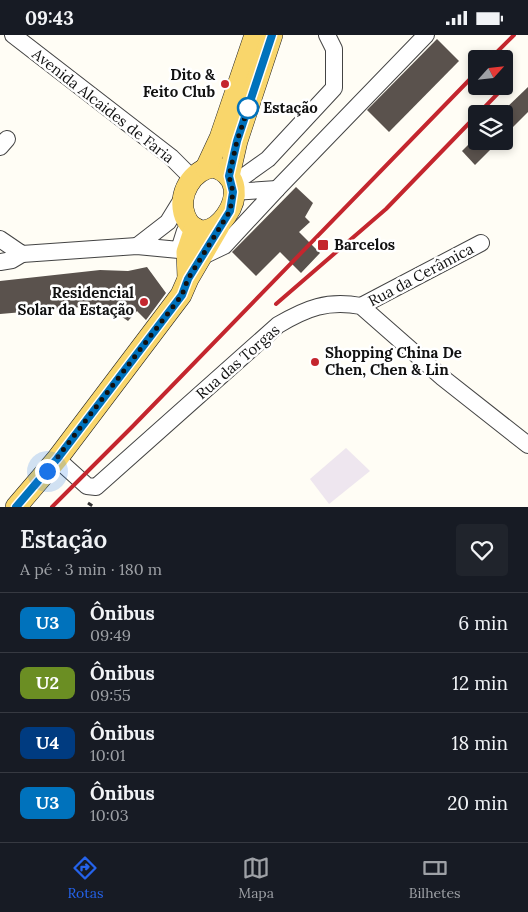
<!DOCTYPE html>
<html lang="pt">
<head>
<meta charset="utf-8">
<style>
	body { margin:0; font-family:Lora,serif; background:#20242c; color:#f1f3f6; height:100vh; display:flex; flex-direction:column; font-size:19px; white-space:nowrap }
	* { box-sizing:border-box; margin:0 }
	p { font-size:16px; color:#9ea1a6 }
	.icon { flex:none; width:28px; height:28px; fill:none; stroke:currentColor; stroke-width:2; stroke-linecap:round; stroke-linejoin:round }
	.map { position:relative; height:472px; overflow:hidden }
	.drawer { display:flex; flex-direction:column; background:#171b24; flex:1 }
	.drawer>* { flex:none }
	.badge { padding:0 10px; border-radius:8px; font-size:18px; line-height:32px }
	.needle { width:32px; rotate:63deg }
	.controls { position:absolute; left:468px; top:15px; display:grid; gap:10px }
	.controls a { display:grid; place-items:center; width:45px; height:45px; border-radius:5px; background:#171b24; box-shadow:0 2px 8px #0003; font-size:25px }
	.you { position:absolute; width:25px; height:25px; margin:-12px; border:4px solid #fff; border-radius:50%; background:#1a73e8; box-shadow:0 0 0 8px #1a73e833 }
	.map>.badge { position:absolute; translate:-50% -50%; box-shadow:0 0 0 2px #fff }
	.round { display:grid; place-items:center; flex:none; width:52px; height:52px; border-radius:5px; background:#20242c }
	.headline { display:flex; align-items:center; justify-content:space-between; height:85px; padding:0 20px }
	h1 { font-size:24px; font-weight:600; line-height:38px }
	ul { padding:0; list-style:none }
	li { display:flex; align-items:center; gap:15px; height:60px; padding:0 20px; border-top:1px solid #363941 }
	li div { flex:1 }
	li b { display:block; font-size:19px }
	li em { font-style:normal }
	li .badge { min-width:55px; font-weight:700; text-align:center }
	.status { display:flex; justify-content:space-between; align-items:center; height:35px; padding:0 25px; background:#171b24; direction:ltr }
	.status svg { height:14px; fill:currentColor }
	.dock { display:flex; justify-content:space-around; align-items:center; height:70px; border-top:1px solid #363941; background:#171b24; font-size:14px; color:#9ea1a6 }
	.dock a { display:grid; justify-items:center; gap:2px }
	.dock .on { color:#2563eb }
	.map>svg:first-child { display:block }
</style>
</head>
<body>
<div class="status"><b>09:43</b><svg viewBox="0 0 49 12"><path d="M0 12V9h3v3zM5 12V6h3v6zM10 12V3h3v9zM15 12V0h3v12zM26 1h20v11H26zM47 4h2v5h-2z"/></svg></div>
<div class="map">
<svg width="528" height="472" viewBox="0 0 528 472">
	<rect width="100%" height="100%" fill="#fffdf5"/>
	<polygon fill="#eee6ef" points="346,413 370,436 329,469 310,444"/>
	<g fill="#5a524d">
		<polygon points="437,4 459,26 389,97 367,75"/>
		<polygon points="528,52 528,77 504,101 504,75"/>
		<polygon points="472,106 499,106 475,130 462,116"/>
		<polygon points="296,152 313,168 305,182 310,187 299,197 320,218 301,238 280,217 256,241 232,217"/>
		<polygon points="147,232 166,258 146,285 137,276 128,286 105,270 0,279 0,246 100,235 128,236"/>
	</g>
	<g fill="none" stroke-linecap="round" stroke-linejoin="round">
		<g stroke="#444" stroke-width="18">
			<g id="minor">
				<polyline points="13,0 171,122 192,143"/>
				<polyline points="0,112 7,104"/>
				<polyline points="233,149 268,124 334,53 334,14 327,0"/>
				<polyline points="277,154 426,0"/>
				<polyline points="0,204 22,219 137,211 179,215 185,196"/>
				<polyline points="137,211 168,187 184,161"/>
				<polyline points="201,222 224,211 277,154 233,157"/>
				<polyline points="0,227 12,225 22,219"/>
				<polyline points="361,271 481,208"/>
				<path d="M57 424 87 451 96 452 278 290C307 273 327 265 361 271L443 343 528 410"/>
			</g>
		</g>
		<g stroke="#222" stroke-width="22">
			<g id="major">
				<path d="M214 132C266 149 204 228 185 181 177 160 192 134 214 132Z"/>
				<polyline points="206,133 220,103 255,0"/>
				<polyline points="229,141 237,106 272,0"/>
				<polyline points="188,243 187,217 195,193"/>
				<polyline points="16,472 57,424 181,260 188,244 219,191"/>
			</g>
		</g>
		<polyline stroke="#333" stroke-width="3" stroke-dasharray="5 2.5" stroke-linecap="butt" points="88,468 94,472"/>
		<use href="#minor" stroke="#fff" stroke-width="16"/>
		<use href="#major" stroke="#f9d66b" stroke-width="21"/>
		<g stroke="#c4262e" stroke-width="4">
			<polyline points="490,24 514,0"/>
			<polyline points="478,79 509,47"/>
			<polyline points="276,269 386,174 476,81"/>
			<polyline points="52,472 132,392 476,38"/>
		</g>
	</g>
	<g fill="none" stroke-linecap="round" stroke-linejoin="round">
		<g stroke="#fff" stroke-width="11">
			<polyline id="line" points="16,472 57,424 182,260 188,244 230,176 233,157 229,141 237,106 272,0"/>
		</g>
		<use href="#line" stroke="#0072bc" stroke-width="8"/>
		<polyline stroke="#111" stroke-width="5" stroke-dasharray="0 9" points="47,436 182,260 188,244 230,176 233,157 229,141 237,106 249,70 248,73"/>
	</g>
	<g fill="#c4262e" stroke="#fff" stroke-width="2">
		<circle cx="225" cy="49" r="5"/>
		<rect x="317" y="204" width="12" height="12" rx="2.5"/>
		<circle cx="144" cy="267" r="5"/>
		<circle cx="315" cy="327" r="5"/>
	</g>
	<circle fill="#fff" stroke="#0072bc" stroke-width="2.5" cx="248" cy="73" r="10"/>
	<g text-anchor="middle" stroke-width="5" stroke-linejoin="round" paint-order="stroke">
		<g font-size="15" font-weight="bold" fill="#111" stroke="#fff" text-anchor="end">
			<text x="215" y="45">Dito &amp;<tspan x="215" dy="17">Feito Club</tspan></text>
			<text x="334" y="215" text-anchor="start">Barcelos</text>
			<text x="134" y="263">Residencial<tspan x="134" dy="17">Solar da Estação</tspan></text>
			<text x="325" y="323" text-anchor="start">Shopping China De<tspan x="325" dy="17">Chen, Chen &amp; Lin</tspan></text>
		</g>
		<g font-size="15" fill="#111" stroke="#fff">
			<text transform="translate(103 71) rotate(38)" y="5">Avenida Alcaides de Faria</text>
			<text transform="translate(421 240) rotate(-28)" y="5">Rua da Cerâmica</text>
			<text transform="translate(238 327) rotate(-41)" y="5">Rua das Torgas</text>
		</g>
		<g font-size="15" font-weight="bold" fill="#111" stroke="#fff" text-anchor="start">
			<text x="263" y="78">Estação</text>
		</g>
	</g>
</svg>
<div class="controls">
<a><svg class="needle" viewBox="-14 -14 28 28"><path d="M0-13l5 13h-10z" fill="#e53935"/><path d="M0 13l5-13h-10z" fill="#9ea1a6"/></svg></a>
<a><svg class="icon" aria-label="layers" viewBox="0 0 24 24"><path d="M12 4l9 5-9 5-9-5zM3 14l9 5 9-5"/></svg></a>
</div>
<div class="you" style="left:47px;top:436px"></div>
</div>
<section class="drawer">
<div class="headline"><div><h1>Estação</h1><p>A pé · 3 min · 180 m</p></div><a class="round"><svg class="icon" aria-label="heart" viewBox="0 0 24 24"><path d="M12 20l-8-8c-3-5 5-10 8-4 3-6 11-1 8 4z"/></svg></a></div>
<ul>
<li><span class="badge" style="background:#0072bc;color:#fff">U3</span><div><b>Ônibus</b><p>09:49</p></div><em>6 min</em></li>
<li><span class="badge" style="background:#6b8e23;color:#fff">U2</span><div><b>Ônibus</b><p>09:55</p></div><em>12 min</em></li>
<li><span class="badge" style="background:#003b80;color:#fff">U4</span><div><b>Ônibus</b><p>10:01</p></div><em>18 min</em></li>
<li><span class="badge" style="background:#0072bc;color:#fff">U3</span><div><b>Ônibus</b><p>10:03</p></div><em>20 min</em></li>
</ul>
</section>
<nav class="dock">
<a class="on"><svg class="icon" aria-label="directions" viewBox="0 0 24 24"><path d="M12 3l9 9-9 9-9-9zM9 14v-3h6M13 9l2 2-2 2"/></svg>Rotas</a>
<a><svg class="icon" aria-label="map" viewBox="0 0 24 24"><path d="M3 6l6-2 6 2 6-2v14l-6 2-6-2-6 2zM9 4v14M15 6v14"/></svg>Mapa</a>
<a><svg class="icon" aria-label="tickets" viewBox="0 0 24 24"><path d="M3 7h18v10H3zM15 7v10"/></svg>Bilhetes</a>
</nav>
</body>
</html>
